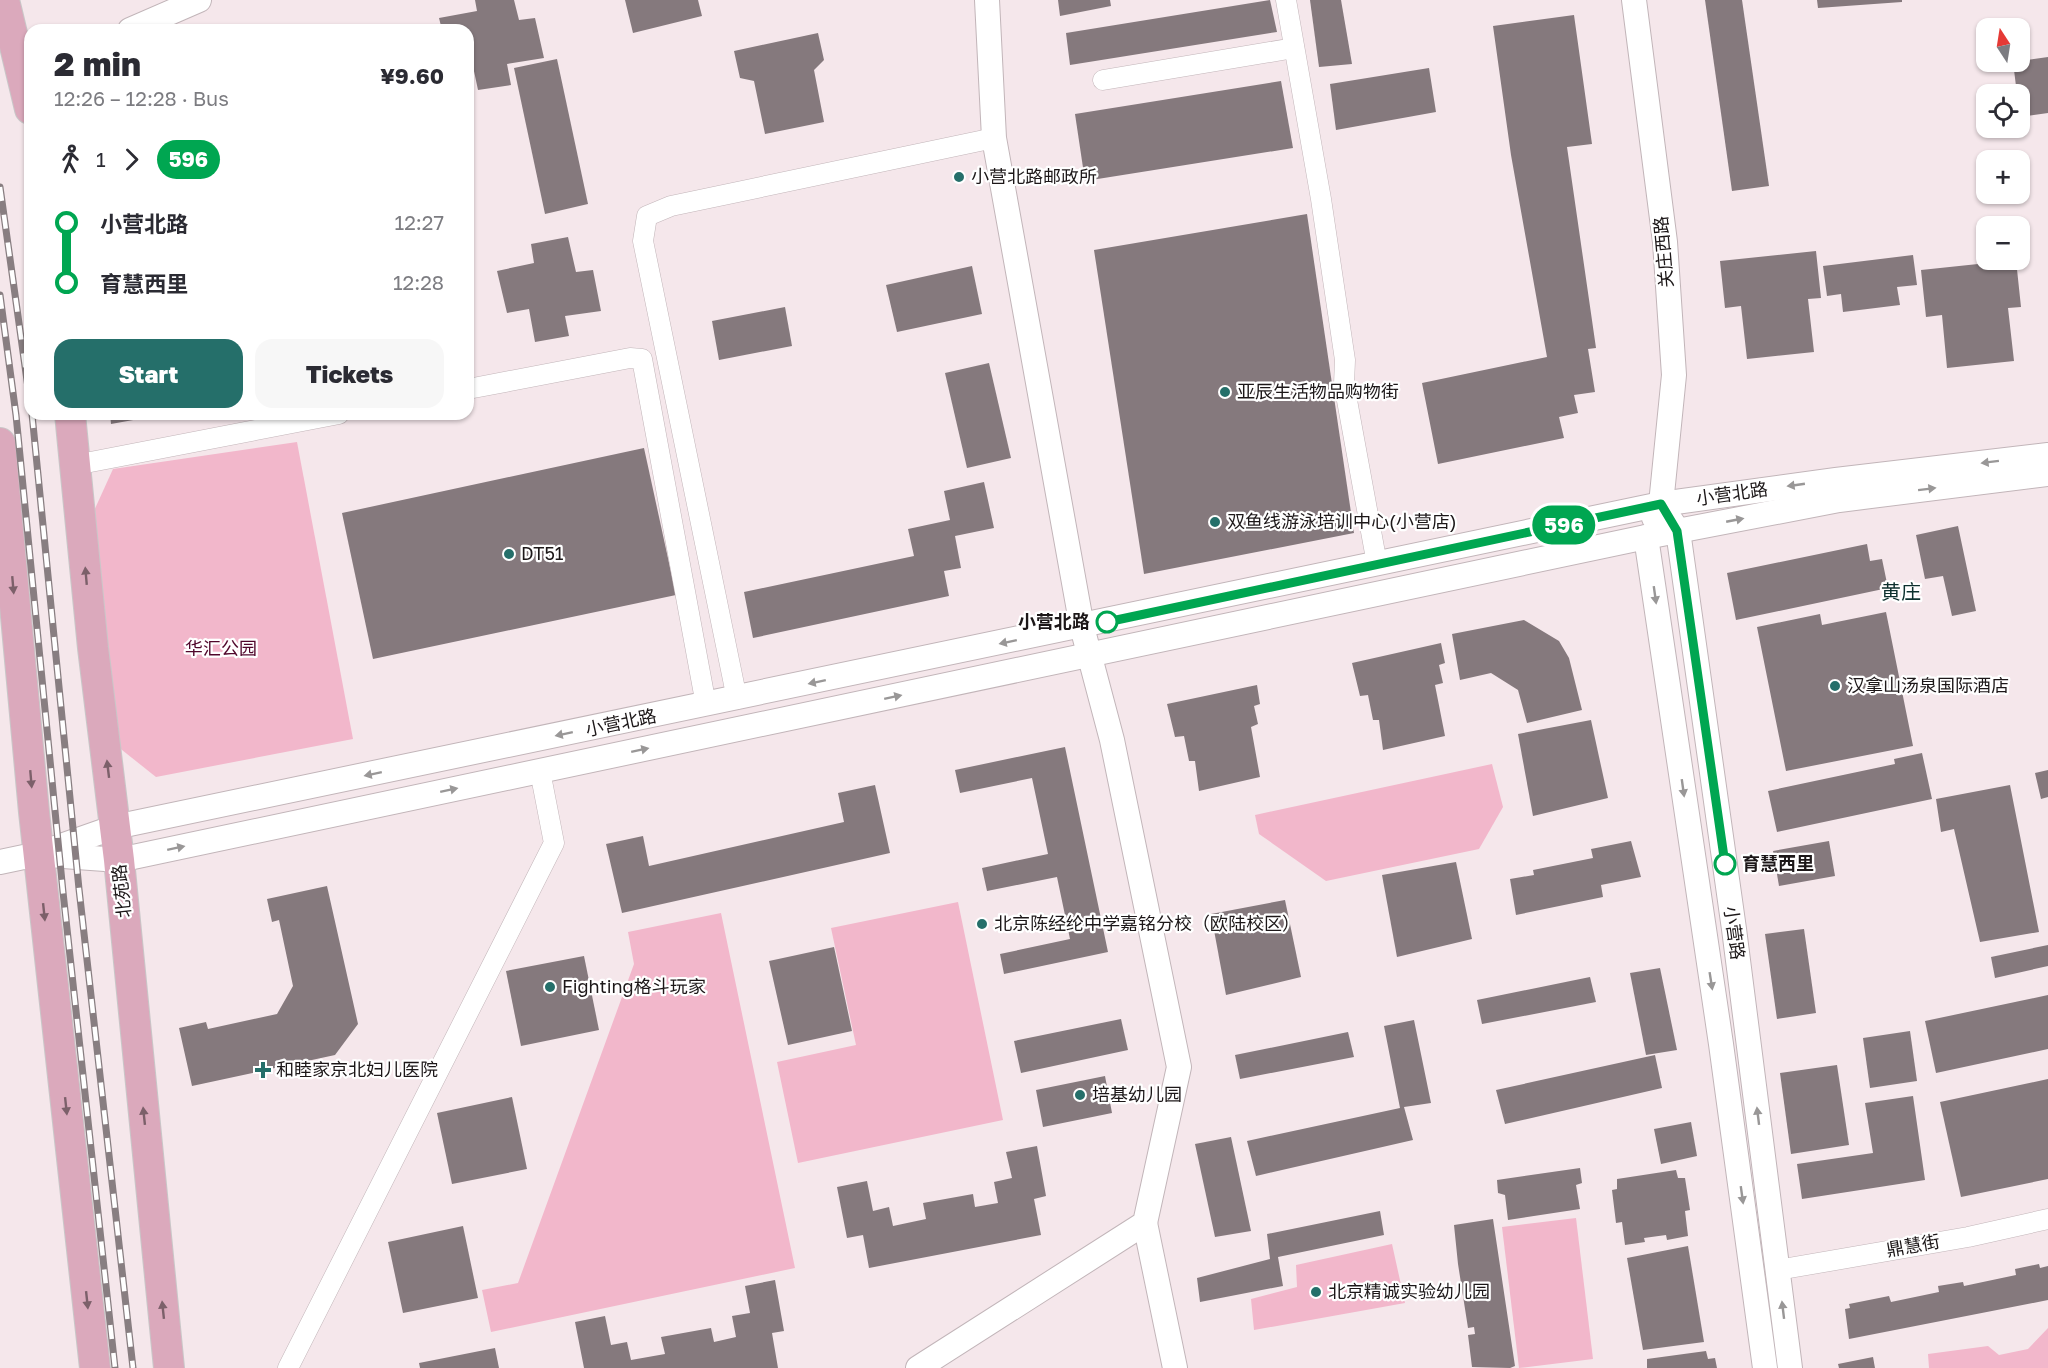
<!DOCTYPE html>
<html lang="en">
<head>
<meta charset="utf-8">
<style>
	body { margin:0; font-family:"Golos Text","Noto Sans SC",sans-serif; background:#f7f7f7; color:#2b2b33; height:100vh; display:flex; flex-direction:column; font-size:22px; white-space:nowrap }
	* { box-sizing:border-box; margin:0 }
	p { font-size:20px; color:#7c7c81 }
	.icon { flex:none; width:33px; height:33px; fill:none; stroke:currentColor; stroke-width:2; stroke-linecap:round; stroke-linejoin:round }
	.map { position:relative; flex:1; overflow:hidden }
	.details { position:absolute; left:24px; top:24px; width:450px; height:396px; display:flex; flex-direction:column; background:#fff; border-radius:18px; box-shadow:0 2px 4px #0004 }
	.details>* { flex:none }
	.badge { padding:0 12px; border-radius:20px; font-size:21px; line-height:39px }
	.needle { width:39px; rotate:348deg }
	.controls { position:absolute; left:1976px; top:18px; display:grid; gap:12px }
	.controls a { display:grid; place-items:center; width:54px; height:54px; border-radius:12px; background:#fff; box-shadow:0 2px 4px #0004; font-size:30px }
	.map>.badge { position:absolute; translate:-50% -50%; box-shadow:0 0 0 3px #fff }
	.legs { display:flex; align-items:center; gap:9px; height:66px; padding:0 30px; font-size:20px }
	.legs p { margin-inline-start:auto }
	.headline { display:flex; align-items:center; justify-content:space-between; height:102px; padding:0 30px }
	h1 { font-size:33px; font-weight:800; line-height:45px }
	.button { display:flex; gap:12px; margin-top:auto; padding:12px 30px }
	.button a { flex:1; height:69px; border-radius:18px; background:#256f6a; color:#fff; font-size:24px; font-weight:800; line-height:69px; text-align:center }
	.button a+a { background:#f7f7f7; color:#2b2b33 }
	ul { padding:0 30px; list-style:none }
	li { display:flex; align-items:center; gap:21px; height:60px; font-size:22px }
	li i { display:grid; place-items:center; width:9px; height:100%; margin:0 8px; background:currentColor }
	li i::after { content:''; width:15px; height:15px; margin:-8px; border:4px solid; border-radius:50%; background:#fff }
	li p { margin-inline-start:auto }
	li:first-child i { background:linear-gradient(#0000 50%,currentColor 0) }
	li:last-child i { background:linear-gradient(currentColor 50%,#0000 0) }
	.map>svg:first-child { display:block }
</style>
</head>
<body>
<div class="map">
<svg width="2048" height="1368" viewBox="0 0 2048 1368">
	<rect width="100%" height="100%" fill="#f5e7eb"/>
	<g fill="#f2b7cb">
		<polygon points="297,442 353,739 156,777 117,746 93,513 113,469"/>
		<polygon points="1492,764 1503,807 1479,849 1326,881 1259,834 1255,815"/>
		<polygon points="958,902 1003,1120 798,1163 777,1062 856,1045 831,928"/>
		<polygon points="721,913 795,1268 491,1332 482,1290 518,1283 634,964 628,932"/>
		<polygon points="1576,1218 1593,1359 1519,1368 1502,1227"/>
		<polygon points="1392,1244 1405,1303 1254,1330 1251,1299 1297,1287 1296,1265"/>
		<polygon points="2048,1328 2048,1368 1929,1368 1928,1354 1988,1346 1999,1355 2028,1349"/>
	</g>
	<g fill="#85797d">
		<polygon points="475,0 514,0 519,20 535,18 544,58 507,64 511,85 478,90 471,57 468,58 468,30 442,30 439,18 477,11"/>
		<polygon points="625,0 698,0 702,16 633,33"/>
		<polygon points="1058,0 1110,0 1111,6 1060,16"/>
		<polygon points="1270,0 1277,32 1070,65 1066,33"/>
		<polygon points="1310,0 1341,0 1352,64 1319,67"/>
		<polygon points="1705,0 1742,0 1769,186 1732,191"/>
		<polygon points="1817,0 1902,0 1902,2 1818,8"/>
		<polygon points="1574,15 1592,144 1567,147 1596,348 1588,349 1595,392 1574,395 1578,413 1559,417 1564,438 1438,464 1422,383 1547,357 1511,155 1493,26"/>
		<polygon points="818,33 824,60 814,70 824,122 765,134 754,81 740,78 734,51"/>
		<polygon points="2048,57 2048,113 2019,117 2019,94 2017,94 2013,62"/>
		<polygon points="557,59 588,204 545,214 514,68"/>
		<polygon points="1429,68 1436,112 1336,130 1330,84"/>
		<polygon points="1281,81 1293,148 1085,181 1075,114"/>
		<polygon points="1307,214 1354,533 1144,574 1094,250"/>
		<polygon points="568,237 576,272 593,270 601,311 565,316 569,336 535,342 529,309 507,313 497,271 534,263 531,244"/>
		<polygon points="1816,251 1821,298 1808,299 1814,352 1747,359 1741,306 1725,308 1720,261"/>
		<polygon points="1913,255 1917,285 1897,287 1900,305 1843,312 1841,294 1827,296 1823,266"/>
		<polygon points="2016,260 2021,307 2008,308 2014,361 1947,368 1942,315 1926,317 1921,270"/>
		<polygon points="972,266 982,314 897,332 886,285"/>
		<polygon points="785,307 792,346 719,360 712,321"/>
		<polygon points="989,363 1011,458 967,468 945,373"/>
		<polygon points="110,414 161,414 161,415 111,424"/>
		<polygon points="644,448 676,595 373,659 342,513"/>
		<polygon points="984,482 994,528 955,536 961,568 944,571 949,596 753,638 744,592 914,556 908,529 950,520 944,491"/>
		<polygon points="1958,526 1976,611 1952,616 1943,576 1925,579 1916,535"/>
		<polygon points="1867,544 1870,561 1882,559 1888,588 1736,620 1727,573"/>
		<polygon points="1886,612 1913,746 1786,771 1757,627 1820,614 1822,625"/>
		<polygon points="1524,620 1559,641 1569,658 1582,710 1527,723 1518,690 1491,673 1460,680 1452,634"/>
		<polygon points="1441,643 1445,663 1439,665 1443,683 1435,685 1445,736 1383,750 1379,720 1373,720 1368,695 1360,696 1352,663"/>
		<polygon points="1257,685 1260,704 1254,706 1258,724 1251,727 1260,777 1199,791 1195,761 1189,761 1184,736 1175,737 1167,704"/>
		<polygon points="1591,720 1608,798 1533,816 1518,734"/>
		<polygon points="1065,747 1108,952 1004,974 1000,954 1070,939 1057,877 987,891 982,868 1048,854 1032,778 960,793 955,770"/>
		<polygon points="1922,753 1932,799 1777,832 1768,791 1895,764 1894,759"/>
		<polygon points="2048,770 2048,797 2041,799 2035,773"/>
		<polygon points="875,785 890,853 622,913 606,844 643,836 649,866 844,822 838,793"/>
		<polygon points="2010,785 2039,932 1980,942 1954,829 1941,832 1936,799"/>
		<polygon points="1631,841 1641,877 1601,885 1603,897 1516,915 1510,879 1534,875 1533,870 1593,858 1591,849"/>
		<polygon points="1829,841 1835,876 1779,886 1773,851"/>
		<polygon points="1456,862 1472,939 1397,957 1382,875"/>
		<polygon points="327,886 358,1024 335,1055 192,1086 179,1028 206,1022 208,1029 277,1014 293,986 279,920 272,922 267,899"/>
		<polygon points="1285,900 1301,977 1226,995 1211,914"/>
		<polygon points="1804,929 1816,1013 1777,1019 1765,934"/>
		<polygon points="2048,945 2048,966 1995,978 1991,957"/>
		<polygon points="834,947 852,1031 788,1045 769,961"/>
		<polygon points="584,956 599,1030 521,1046 506,971"/>
		<polygon points="1660,968 1677,1050 1646,1055 1630,973"/>
		<polygon points="1590,977 1596,1002 1482,1024 1477,1000"/>
		<polygon points="2048,995 2048,1049 1936,1073 1925,1021"/>
		<polygon points="1121,1019 1128,1050 1021,1073 1014,1041"/>
		<polygon points="1414,1020 1431,1103 1404,1107 1413,1140 1256,1176 1247,1141 1400,1108 1384,1026"/>
		<polygon points="1910,1031 1917,1081 1870,1088 1863,1038"/>
		<polygon points="1348,1032 1354,1057 1240,1079 1235,1055"/>
		<polygon points="1655,1055 1662,1088 1505,1124 1496,1090"/>
		<polygon points="1837,1065 1849,1145 1791,1154 1780,1073"/>
		<polygon points="1105,1076 1112,1113 1043,1127 1036,1090"/>
		<polygon points="2048,1079 2048,1179 1961,1197 1940,1102"/>
		<polygon points="1913,1096 1925,1180 1802,1199 1797,1164 1873,1153 1865,1103"/>
		<polygon points="512,1097 527,1169 452,1184 437,1113"/>
		<polygon points="1691,1122 1697,1156 1661,1164 1654,1129"/>
		<polygon points="1231,1137 1251,1231 1215,1237 1195,1144"/>
		<polygon points="1037,1146 1046,1196 1034,1199 1041,1235 869,1268 863,1235 847,1238 837,1187 867,1181 873,1211 889,1207 893,1226 926,1219 923,1203 973,1194 975,1207 998,1203 994,1182 1012,1178 1006,1152"/>
		<polygon points="1580,1168 1582,1183 1576,1185 1580,1209 1508,1220 1505,1195 1498,1193 1497,1180"/>
		<polygon points="1676,1170 1678,1178 1685,1178 1690,1210 1685,1211 1688,1236 1667,1240 1666,1235 1644,1238 1645,1242 1625,1245 1622,1222 1616,1223 1612,1190 1617,1189 1617,1179"/>
		<polygon points="1380,1211 1384,1235 1278,1257 1283,1286 1200,1302 1197,1278 1270,1259 1267,1234"/>
		<polygon points="1493,1219 1515,1366 1510,1368 1472,1367 1468,1335 1475,1334 1474,1327 1468,1328 1458,1264 1454,1225"/>
		<polygon points="463,1226 478,1298 403,1313 388,1242"/>
		<polygon points="1688,1246 1704,1342 1643,1350 1627,1258"/>
		<polygon points="2039,1264 2040,1268 2048,1266 2048,1300 1849,1339 1845,1309 1850,1308 1849,1304 1889,1296 1891,1302 1939,1292 1938,1286 1963,1282 1964,1286 2016,1275 2015,1269"/>
		<polygon points="775,1280 784,1331 772,1333 778,1368 584,1368 575,1322 605,1316 611,1345 627,1342 631,1360 665,1354 661,1337 711,1328 714,1342 736,1337 732,1316 750,1313 745,1286"/>
		<polygon points="495,1348 499,1368 420,1368 419,1363"/>
		<polygon points="1706,1351 1708,1359 1715,1358 1717,1368 1647,1368 1647,1359"/>
		<polygon points="1873,1357 1875,1368 1839,1368 1838,1364"/>
	</g>
	<g fill="none" stroke-linecap="round" stroke-linejoin="round">
		<g stroke="#c2b5b9" stroke-width="21">
			<g id="minor">
				<polyline points="1286,0 1321,199 1345,360 1344,384 1377,564"/>
				<polyline points="1103,80 1294,48"/>
				<polyline points="468,389 630,358 642,359 706,705"/>
				<polyline points="75,465 339,414"/>
				<polyline points="737,699 643,241 647,216 671,206 994,138"/>
				<polyline points="1778,1270 1968,1237 2048,1219"/>
				<polyline points="288,1368 554,843 540,771"/>
			</g>
		</g>
		<g stroke="#c2b5b9" stroke-width="26">
			<g id="tertiary">
				<polyline points="1634,0 1665,242 1674,375 1661,504 1654,518"/>
				<polyline points="130,30 199,0"/>
				<polyline points="1670,519 1678,531 1734,929 1790,1368"/>
				<polyline points="1646,537 1721,1044 1765,1368"/>
				<polyline points="49,855 119,860 1646,537 1839,500 2048,474"/>
				<polyline points="0,862 38,854 115,827 1661,504 1836,480 2048,455"/>
				<polyline points="1145,1223 1175,1368"/>
				<polyline points="918,1368 1145,1223 1179,1067 1112,740 1082,627 994,138 987,0"/>
			</g>
		</g>
		<g stroke="#c9c7c8" stroke-width="32">
			<g id="primary">
				<polyline points="4,0 30,109"/>
				<polyline points="70,414 93,648 119,860 169,1368"/>
				<polyline points="0,443 34,812 95,1368"/>
			</g>
		</g>
		<use href="#minor" stroke="#fff" stroke-width="20"/>
		<use href="#tertiary" stroke="#fff" stroke-width="24"/>
		<use href="#primary" stroke="#dba9bc" stroke-width="30"/>
		<g stroke="#887e81" stroke-width="7">
			<g id="rail">
				<polyline points="0,187 30,402"/>
				<polyline points="0,295 16,415 63,892 115,1368"/>
				<polyline points="32,414 79,889 133,1368"/>
			</g>
		</g>
		<use href="#rail" stroke="#fff" stroke-width="4.5" stroke-dasharray="14" stroke-linecap="butt"/>
	</g>
	<defs><path id="oneway-solid" d="M-6-.8H1V-3.2L6.5 0L1 3.2V.8H-6Z" transform="scale(1.5)"/></defs>
	<g fill="#999797">
		<use href="#oneway-solid" transform="translate(1990 462) rotate(173)"/>
		<use href="#oneway-solid" transform="translate(1796 485) rotate(172)"/>
		<use href="#oneway-solid" transform="translate(1927 489) rotate(-7)"/>
		<use href="#oneway-solid" transform="translate(1735 520) rotate(-11)"/>
		<use href="#oneway-solid" transform="translate(1655 595) rotate(82)"/>
		<use href="#oneway-solid" transform="translate(1008 642) rotate(168)"/>
		<use href="#oneway-solid" transform="translate(817 682) rotate(168)"/>
		<use href="#oneway-solid" transform="translate(893 697) rotate(-12)"/>
		<use href="#oneway-solid" transform="translate(564 734) rotate(168)"/>
		<use href="#oneway-solid" transform="translate(640 750) rotate(-12)"/>
		<use href="#oneway-solid" transform="translate(373 774) rotate(168)"/>
		<use href="#oneway-solid" transform="translate(1683 788) rotate(82)"/>
		<use href="#oneway-solid" transform="translate(449 790) rotate(-12)"/>
		<use href="#oneway-solid" transform="translate(176 848) rotate(-12)"/>
		<use href="#oneway-solid" transform="translate(1711 981) rotate(81)"/>
		<use href="#oneway-solid" transform="translate(1758 1116) rotate(-97)"/>
		<use href="#oneway-solid" transform="translate(1742 1195) rotate(82)"/>
		<use href="#oneway-solid" transform="translate(1783 1310) rotate(-97)"/>
	</g>
	<g fill="#7c606a">
		<use href="#oneway-solid" transform="translate(86 576) rotate(-95)"/>
		<use href="#oneway-solid" transform="translate(13 585) rotate(85)"/>
		<use href="#oneway-solid" transform="translate(108 769) rotate(-97)"/>
		<use href="#oneway-solid" transform="translate(31 779) rotate(85)"/>
		<use href="#oneway-solid" transform="translate(44 912) rotate(84)"/>
		<use href="#oneway-solid" transform="translate(66 1106) rotate(84)"/>
		<use href="#oneway-solid" transform="translate(144 1116) rotate(-96)"/>
		<use href="#oneway-solid" transform="translate(87 1300) rotate(84)"/>
		<use href="#oneway-solid" transform="translate(163 1310) rotate(-96)"/>
	</g>
	<g fill="none" stroke-linecap="round" stroke-linejoin="round">
		<g stroke="#fff" stroke-width="14">
			<polyline id="line-1" points="1107,622 1661,504 1677,531 1725,864"/>
		</g>
		<use href="#line-1" stroke="#00a651" stroke-width="9"/>
	</g>
	<g fill="#256f6a" stroke="#fff" stroke-width="2">
		<circle cx="959" cy="177" r="6"/>
		<circle cx="1225" cy="392" r="6"/>
		<circle cx="1215" cy="522" r="6"/>
		<circle cx="509" cy="554" r="6"/>
		<circle cx="1835" cy="686" r="6"/>
		<circle cx="982" cy="924" r="6"/>
		<circle cx="550" cy="987" r="6"/>
		<path d="M260 1061h6v6h6v6h-6v6h-6v-6h-6v-6h6z"/>
		<circle cx="1080" cy="1095" r="6"/>
		<circle cx="1316" cy="1292" r="6"/>
	</g>
	<g fill="#fff" stroke="#00a651" stroke-width="3">
		<circle cx="1107" cy="622" r="10"/>
		<circle cx="1725" cy="864" r="10"/>
	</g>
	<g text-anchor="middle" stroke-width="4.5" stroke-linejoin="round" paint-order="stroke">
		<g font-size="18" fill="#1c1718" stroke="#fff" text-anchor="start">
			<text x="971" y="183">小营北路邮政所</text>
			<text x="1237" y="398">亚辰生活物品购物街</text>
			<text x="1227" y="528">双鱼线游泳培训中心(小营店)</text>
			<text x="521" y="560">DT51</text>
			<text x="1847" y="692">汉拿山汤泉国际酒店</text>
			<text x="994" y="930">北京陈经纶中学嘉铭分校（欧陆校区）</text>
			<text x="562" y="993">Fighting格斗玩家</text>
			<text x="276" y="1076">和睦家京北妇儿医院</text>
			<text x="1092" y="1101">培基幼儿园</text>
			<text x="1328" y="1298">北京精诚实验幼儿园</text>
		</g>
		<g font-size="18" fill="#1c1718" stroke="#fff">
			<text transform="translate(1664 252) rotate(-95)" y="6">关庄西路</text>
			<text transform="translate(1732 494) rotate(-8)" y="6">小营北路</text>
			<text transform="translate(621 723) rotate(-12)" y="6">小营北路</text>
			<text transform="translate(122 891) rotate(-96)" y="6">北苑路</text>
			<text transform="translate(1734 933) rotate(82)" y="6">小营路</text>
			<text transform="translate(1913 1246) rotate(-10)" y="6">鼎慧街</text>
		</g>
		<g font-size="18" font-weight="bold" fill="#1c1718" stroke="#fff" text-anchor="end">
			<text x="1090" y="628">小营北路</text>
			<text x="1742" y="870" text-anchor="start">育慧西里</text>
		</g>
		<g font-size="18" fill="#50062b" stroke="#fff">
			<text x="221" y="655">华汇公园</text>
		</g>
		<g font-size="20" fill="#0d302e" stroke="#fff">
			<text x="1901" y="599">黄庄</text>
		</g>
	</g>
</svg>
<div class="controls">
<a><svg class="needle" viewBox="-14 -14 28 28"><path d="M0-13l5 13h-10z" fill="#e53935"/><path d="M0 13l5-13h-10z" fill="#7c7c81"/></svg></a>
<a><svg class="icon" aria-label="locate" viewBox="0 0 24 24"><circle cx="12" cy="12" r="6"/><path d="M12 2v4M12 18v4M2 12h4M18 12h4"/></svg></a>
<a>+</a>
<a>−</a>
</div>
<b class="badge" style="left:1564px;top:525px;background:#00a651;color:#fff">596</b>
<section class="details">
<div class="headline"><div><h1>2 min</h1><p>12:26 – 12:28 · Bus</p></div><b>¥9.60</b></div>
<div class="legs"><svg class="icon" aria-label="walk" viewBox="0 0 24 24"><circle cx="13" cy="4" r="2"/><path d="M13 8l-2 6 4 7M11 14l-3 7M7 12l3-4h3l4 4"/></svg>1<svg class="icon" aria-label="forward" viewBox="0 0 24 24"><path d="M9 5l7 7-7 7"/></svg><b class="badge" style="background:#00a651;color:#fff">596</b></div>
<ul>
<li><i style="color:#00a651"></i><b>小营北路</b><p>12:27</p></li>
<li><i style="color:#00a651"></i><b>育慧西里</b><p>12:28</p></li>
</ul>
<div class="button"><a>Start</a><a>Tickets</a></div>
</section>
</div>
</body>
</html>
